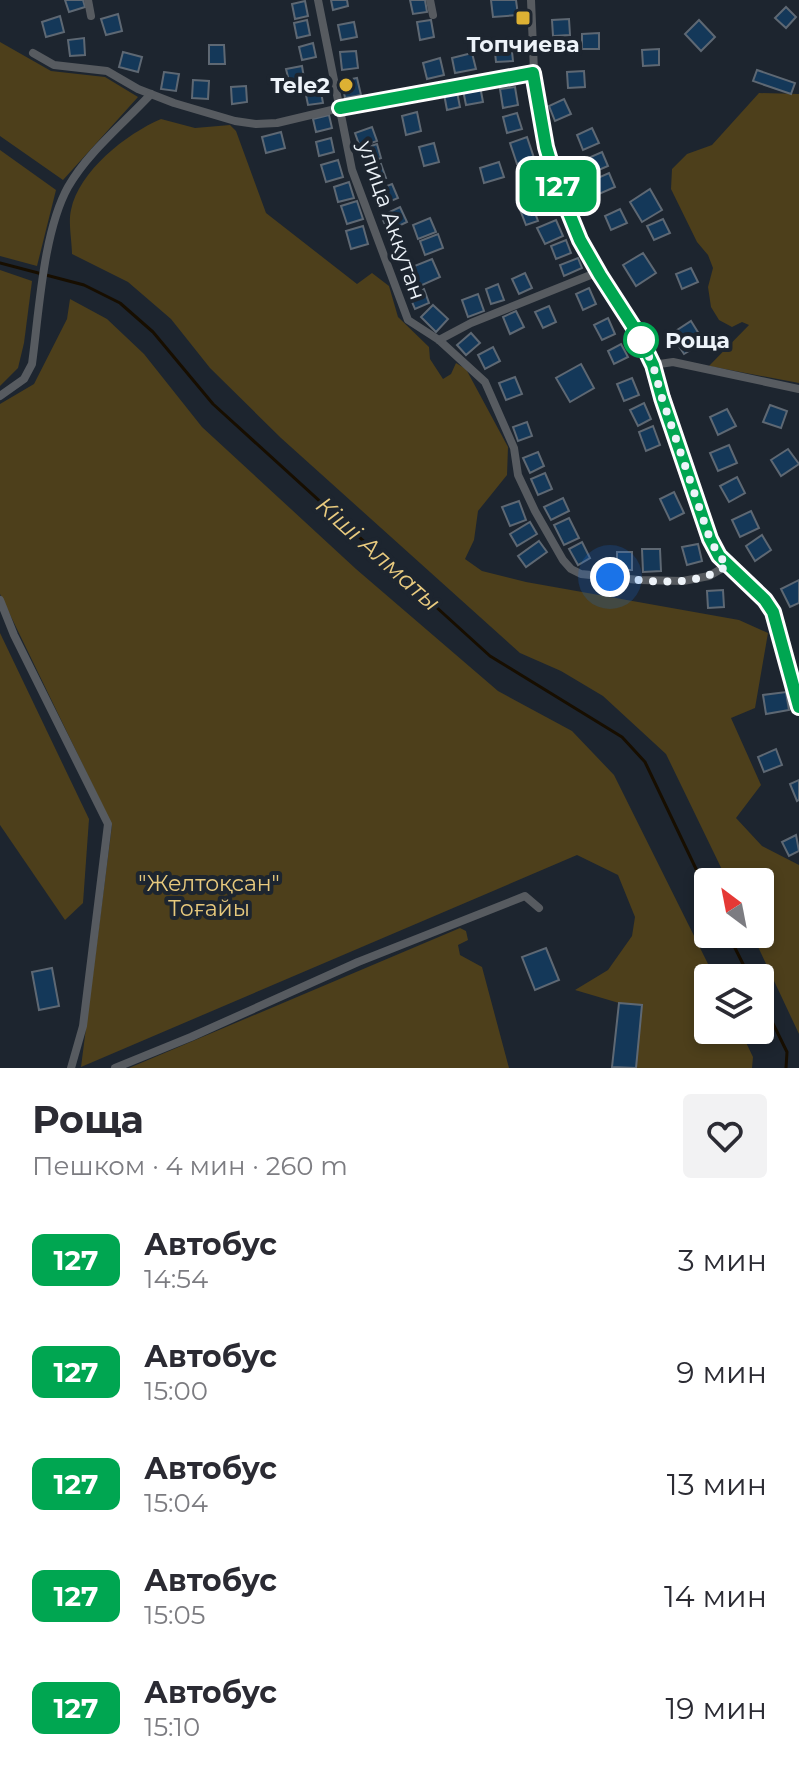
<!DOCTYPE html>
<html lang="ru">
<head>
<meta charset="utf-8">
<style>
	body { margin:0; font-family:Montserrat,sans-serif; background:#f2f2f3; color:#2b2b33; height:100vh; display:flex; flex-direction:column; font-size:30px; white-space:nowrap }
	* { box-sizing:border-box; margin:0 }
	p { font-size:26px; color:#7c7c81 }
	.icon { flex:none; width:44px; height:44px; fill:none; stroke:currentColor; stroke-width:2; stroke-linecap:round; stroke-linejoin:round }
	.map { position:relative; height:1068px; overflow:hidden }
	.drawer { display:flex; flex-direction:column; background:#fff; flex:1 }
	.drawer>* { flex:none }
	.badge { padding:0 16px; border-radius:12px; font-size:28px; line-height:52px }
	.needle { width:52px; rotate:328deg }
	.controls { position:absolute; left:694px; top:868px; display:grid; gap:16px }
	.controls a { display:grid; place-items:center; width:80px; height:80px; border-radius:8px; background:#fff; box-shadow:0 4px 12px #0003; font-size:40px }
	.you { position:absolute; width:40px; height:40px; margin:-20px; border:6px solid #fff; border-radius:50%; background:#1a73e8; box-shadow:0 0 0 12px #1a73e833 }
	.map>.badge { position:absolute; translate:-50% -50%; box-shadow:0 0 0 4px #fff }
	.round { display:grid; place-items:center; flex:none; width:84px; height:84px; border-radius:8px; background:#f2f2f3 }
	.head { display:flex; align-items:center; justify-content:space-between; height:136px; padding:0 32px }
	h1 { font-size:38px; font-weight:700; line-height:60px }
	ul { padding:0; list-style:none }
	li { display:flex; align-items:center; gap:24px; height:112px; padding:0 32px }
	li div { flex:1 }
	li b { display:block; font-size:30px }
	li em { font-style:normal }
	li .badge { min-width:88px; font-weight:700; text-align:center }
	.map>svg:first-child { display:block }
</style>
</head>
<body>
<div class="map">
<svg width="799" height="1068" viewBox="0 0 799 1068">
	<rect width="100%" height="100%" fill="#1d252f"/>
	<g fill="#4d3f1b">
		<polygon points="0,42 51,71 105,77 138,97 63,180 0,136"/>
		<polygon points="759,93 799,94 799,383 709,366 749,325 742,322 732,327 719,320 711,307 708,287 713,268 708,255 697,242 671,189 672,169 687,154 712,145"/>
		<path d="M161 119 195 128 230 125 236 131 266 213 357 284 372 273 389 286 398 317 429 347 430 359 443 379 451 374 456 363 466 369 508 447 507 475 478 511 474 540 465 559 482 571 526 582 739 620 768 633 755 708 731 718 761 785 736 818 762 846 799 865V1034L752 934H760V882H728L666 754 603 696 561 671 520 653 281 438 210 368 171 319 128 282 72 254C72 241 68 223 71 210 79 171 126 134 161 119Z"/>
		<polygon points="0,150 56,190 37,266 0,256"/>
		<polygon points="0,270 32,281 24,343 18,368 0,386"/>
		<polygon points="70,299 107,319 144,354 202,427 356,569 498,691 572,731 614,775 715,978 708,978 708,1030 740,1030 753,1057 752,1068 636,1068 642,1005 619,1003 575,990 608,970 632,936 635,917 618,875 577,855 81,1067 112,825 0,594 0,404 34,384 67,319"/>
		<polygon points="0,633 89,819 83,903 65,920 0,825"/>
		<polygon points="460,928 466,931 468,940 458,945 460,955 482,967 509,1068 129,1068"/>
	</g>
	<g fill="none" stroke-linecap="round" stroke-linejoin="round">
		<g stroke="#170e00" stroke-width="3">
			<polyline points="0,263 84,285 120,303 153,332 213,404 490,656 622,737 645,762 708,894"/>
			<polyline points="728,934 750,978"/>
			<polyline points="760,997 787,1052 786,1068"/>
		</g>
	</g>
	<g fill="#143859" stroke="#5e6873" stroke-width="2">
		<polygon points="65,0 83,0 85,7 69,12"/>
		<polygon points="331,0 347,0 348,6 333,10"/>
		<polygon points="410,0 425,0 427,12 413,14"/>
		<polygon points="491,0 516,0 518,15 493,17"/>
		<polygon points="305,1 308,16 295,19 292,4"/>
		<polygon points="786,7 796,17 786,28 775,18"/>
		<polygon points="118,14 122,31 106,35 101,19"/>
		<polygon points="60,16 64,32 46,37 42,22"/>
		<polygon points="569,19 570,35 553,36 552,20"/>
		<polygon points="307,20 310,35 297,38 294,23"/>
		<polygon points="431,20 434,37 420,40 417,22"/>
		<polygon points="699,20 715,37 701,51 685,34"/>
		<polygon points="354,22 357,37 341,40 338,25"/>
		<polygon points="599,33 599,49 582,49 582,34"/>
		<polygon points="84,38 85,55 70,56 68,40"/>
		<polygon points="511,42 513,61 496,62 494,43"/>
		<polygon points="313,43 316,57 302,60 299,47"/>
		<polygon points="209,45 224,45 225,64 209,64"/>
		<polygon points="659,49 659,65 643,66 642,50"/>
		<polygon points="356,51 358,68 342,70 340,52"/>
		<polygon points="123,52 142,57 138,72 119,67"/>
		<polygon points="472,53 476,69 455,73 452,58"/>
		<polygon points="440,58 444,75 427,79 423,63"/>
		<polygon points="302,66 304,78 289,81 286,69"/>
		<polygon points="757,70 795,83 791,94 753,81"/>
		<polygon points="584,71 585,87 568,88 567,72"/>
		<polygon points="164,72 179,74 176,91 161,89"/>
		<polygon points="357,78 361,95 345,98 342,81"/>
		<polygon points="193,80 209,81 208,99 192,98"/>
		<polygon points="246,86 247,102 232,104 231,87"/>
		<polygon points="480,86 483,102 466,105 463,90"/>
		<polygon points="320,87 323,103 308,105 305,90"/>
		<polygon points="515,87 518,105 503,108 500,89"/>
		<polygon points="457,92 460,107 447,110 444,94"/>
		<polygon points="564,99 571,114 555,121 549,106"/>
		<polygon points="417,112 421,131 406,135 402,116"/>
		<polygon points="517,113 522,129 507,133 503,117"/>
		<polygon points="329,115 332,128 316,132 313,119"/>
		<polygon points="372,127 377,141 360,147 355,133"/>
		<polygon points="592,128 599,143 583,150 577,135"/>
		<polygon points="281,132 285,148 266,153 262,137"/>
		<polygon points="527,137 534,158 517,164 510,143"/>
		<polygon points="331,138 334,152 319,156 316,142"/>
		<polygon points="434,143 439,162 424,166 419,147"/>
		<polygon points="377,144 381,158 364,164 359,150"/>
		<polygon points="602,152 608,166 592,173 586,159"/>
		<polygon points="338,160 343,177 326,182 321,165"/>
		<polygon points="499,162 504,177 484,183 480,168"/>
		<polygon points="381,164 386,178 374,182 369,168"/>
		<polygon points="609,173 615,187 599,194 593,180"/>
		<polygon points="540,180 547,196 534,201 527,185"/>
		<polygon points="349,182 354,198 338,202 334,187"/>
		<polygon points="392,184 398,198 377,207 371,192"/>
		<polygon points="650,189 662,210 642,222 630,202"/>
		<polygon points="357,201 363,219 347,224 341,206"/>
		<polygon points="531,202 538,221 526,225 519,207"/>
		<polygon points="400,207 407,222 388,231 381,216"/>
		<polygon points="620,209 627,223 611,230 605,216"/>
		<polygon points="430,218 436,232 418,239 413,225"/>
		<polygon points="663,219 670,233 654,240 647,226"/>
		<polygon points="556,220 563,236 545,244 537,228"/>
		<polygon points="363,226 368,244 351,249 346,231"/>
		<polygon points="438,234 443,248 425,255 420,241"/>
		<polygon points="566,240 571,253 556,259 551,246"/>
		<polygon points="643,253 656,273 636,286 623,265"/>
		<polygon points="578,258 582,268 564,276 560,265"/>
		<polygon points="432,259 440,277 420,286 412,267"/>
		<polygon points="691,268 698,282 682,289 676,274"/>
		<polygon points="525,273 532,288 519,294 512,279"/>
		<polygon points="498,284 504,300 491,304 486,289"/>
		<polygon points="589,288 596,304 583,310 576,294"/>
		<polygon points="424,289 429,303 415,309 409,295"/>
		<polygon points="478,294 484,311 468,317 462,300"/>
		<polygon points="433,305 448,319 436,332 421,317"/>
		<polygon points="549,306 556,322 543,328 535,312"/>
		<polygon points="516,311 524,327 510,334 503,317"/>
		<polygon points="608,318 615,334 602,340 594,325"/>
		<polygon points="691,321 704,342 684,354 671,334"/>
		<polygon points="471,333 480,343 466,355 457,345"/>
		<polygon points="621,344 628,357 614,364 608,351"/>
		<polygon points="493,347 500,361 485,369 478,355"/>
		<polygon points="581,364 594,388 570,402 556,378"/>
		<polygon points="515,377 522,394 506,400 499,383"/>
		<polygon points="632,378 639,395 624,401 617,384"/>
		<polygon points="644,403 651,419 638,426 630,410"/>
		<polygon points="770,405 787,411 781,428 763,422"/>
		<polygon points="727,409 736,426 718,435 710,417"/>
		<polygon points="527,422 532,436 518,441 513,427"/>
		<polygon points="653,426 660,445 646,451 639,432"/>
		<polygon points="729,445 737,463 718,471 710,453"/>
		<polygon points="788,449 799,464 781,476 771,460"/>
		<polygon points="538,452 544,466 530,473 523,458"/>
		<polygon points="545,473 552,489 538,495 531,479"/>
		<polygon points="737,477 745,493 729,502 720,486"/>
		<polygon points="674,492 684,513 670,520 660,499"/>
		<polygon points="563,498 569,511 551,520 544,507"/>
		<polygon points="519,501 526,520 510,526 502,507"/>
		<polygon points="751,511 759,528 740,537 732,520"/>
		<polygon points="569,518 579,538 564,545 554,525"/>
		<polygon points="530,522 537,534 517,546 510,534"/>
		<polygon points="762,535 771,550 755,561 746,546"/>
		<polygon points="539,541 547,552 526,567 518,556"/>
		<polygon points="582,542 590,558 578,565 569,549"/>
		<polygon points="698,544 702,561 687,565 682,547"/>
		<polygon points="642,549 660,549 661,571 643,572"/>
		<rect x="617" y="552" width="15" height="18"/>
		<polygon points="799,580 799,603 790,607 781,589"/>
		<polygon points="723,590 724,607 708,608 707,591"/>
		<polygon points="786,692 789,710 766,714 763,695"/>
		<polygon points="776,749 782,765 764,772 758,757"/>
		<polygon points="799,780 799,800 797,801 790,784"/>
		<polygon points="796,835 799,851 789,856 782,842"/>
		<polygon points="546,948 559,980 535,990 522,957"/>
		<polygon points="52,968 59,1006 39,1010 32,972"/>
		<polygon points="619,1003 642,1005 636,1068 612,1067"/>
	</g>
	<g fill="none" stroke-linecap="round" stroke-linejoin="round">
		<g stroke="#575b60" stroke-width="8">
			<polyline points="88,0 91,16"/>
			<polyline points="318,0 352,170 408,320 439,340 485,382 514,448 518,475 535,511 563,560 571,569 581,574 639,580 683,581 709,576 728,565"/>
			<polyline points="430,0 433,15"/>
			<path d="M531 0 535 95 546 147 556 181 580 240 600 275 638 334 653 365 662 398 710 539C726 569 755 585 773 612L799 707"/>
			<polyline points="33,53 54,65 107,71 138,89 174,103 235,121 256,124 277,123 340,108 533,73"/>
			<polyline points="439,340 471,323 598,272"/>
			<polyline points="653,365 673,362 799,389"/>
			<path d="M0 396 24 379 32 364C39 313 43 232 68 187 88 152 123 124 151 94"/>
			<polyline points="0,600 14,635 108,824 83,1026 71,1068"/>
			<polyline points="115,1068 191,1037 358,962 525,896 539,908"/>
		</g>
	</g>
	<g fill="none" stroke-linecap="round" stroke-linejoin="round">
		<g stroke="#fff" stroke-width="18">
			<polyline id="line" points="340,108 533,73 546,147 556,181 580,240 600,275 638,334 653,365 662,398 710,539 719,556 765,600 773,612 799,707"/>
		</g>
		<use href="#line" stroke="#00a651" stroke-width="12"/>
		<path stroke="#edf3f9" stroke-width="8" stroke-dasharray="0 14.4" d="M610 577C648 581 695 589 728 565L719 556 710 539 662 398 653 365 638 334 641 340"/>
	</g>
	<g fill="#ddb133" stroke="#1d252f" stroke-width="3">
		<rect x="515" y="10" width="16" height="16" rx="4"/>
		<circle cx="346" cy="85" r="8"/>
	</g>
	<circle fill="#fff" stroke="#00a651" stroke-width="4" cx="641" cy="340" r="16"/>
	<g text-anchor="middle" stroke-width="8" stroke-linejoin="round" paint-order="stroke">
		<g font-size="22" font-weight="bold" fill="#edf3f9" stroke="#1d252f">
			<text x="523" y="52">Топчиева</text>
			<text x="330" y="93" text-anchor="end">Tele2</text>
		</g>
		<g font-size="22" fill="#edf3f9" stroke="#1d252f">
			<text transform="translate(392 220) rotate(71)" y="8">улица Аккутан</text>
		</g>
		<g font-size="22" font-weight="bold" fill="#edf3f9" stroke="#1d252f" text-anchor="start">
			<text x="665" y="348">Роща</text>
		</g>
		<g font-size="22" fill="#e7c97d" stroke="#1d252f">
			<text x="209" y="891">"Желтоқсан"<tspan x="209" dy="25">Тоғайы</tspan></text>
		</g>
		<g font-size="24" font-style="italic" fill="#e9cb7f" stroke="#1d252f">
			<text transform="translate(378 554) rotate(42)" y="8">Кіші Алматы</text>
		</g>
	</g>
</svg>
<div class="controls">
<a><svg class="needle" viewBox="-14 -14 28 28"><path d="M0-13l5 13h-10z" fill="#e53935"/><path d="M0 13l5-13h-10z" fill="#7c7c81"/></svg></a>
<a><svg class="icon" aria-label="layers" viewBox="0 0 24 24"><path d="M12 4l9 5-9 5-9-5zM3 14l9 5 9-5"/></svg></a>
</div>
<div class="you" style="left:610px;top:577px"></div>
<b class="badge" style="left:558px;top:186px;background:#00a651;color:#fff">127</b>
</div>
<section class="drawer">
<div class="head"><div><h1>Роща</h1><p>Пешком · 4 мин · 260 m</p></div><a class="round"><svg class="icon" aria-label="heart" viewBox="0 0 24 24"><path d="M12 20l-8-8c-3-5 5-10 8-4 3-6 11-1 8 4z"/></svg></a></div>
<ul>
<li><span class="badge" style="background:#00a651;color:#fff">127</span><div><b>Автобус</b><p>14:54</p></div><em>3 мин</em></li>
<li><span class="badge" style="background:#00a651;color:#fff">127</span><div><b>Автобус</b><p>15:00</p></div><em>9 мин</em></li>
<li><span class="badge" style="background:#00a651;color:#fff">127</span><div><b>Автобус</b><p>15:04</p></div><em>13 мин</em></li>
<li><span class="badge" style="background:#00a651;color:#fff">127</span><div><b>Автобус</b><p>15:05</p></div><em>14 мин</em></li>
<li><span class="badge" style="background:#00a651;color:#fff">127</span><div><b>Автобус</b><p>15:10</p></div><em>19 мин</em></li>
</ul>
</section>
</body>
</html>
